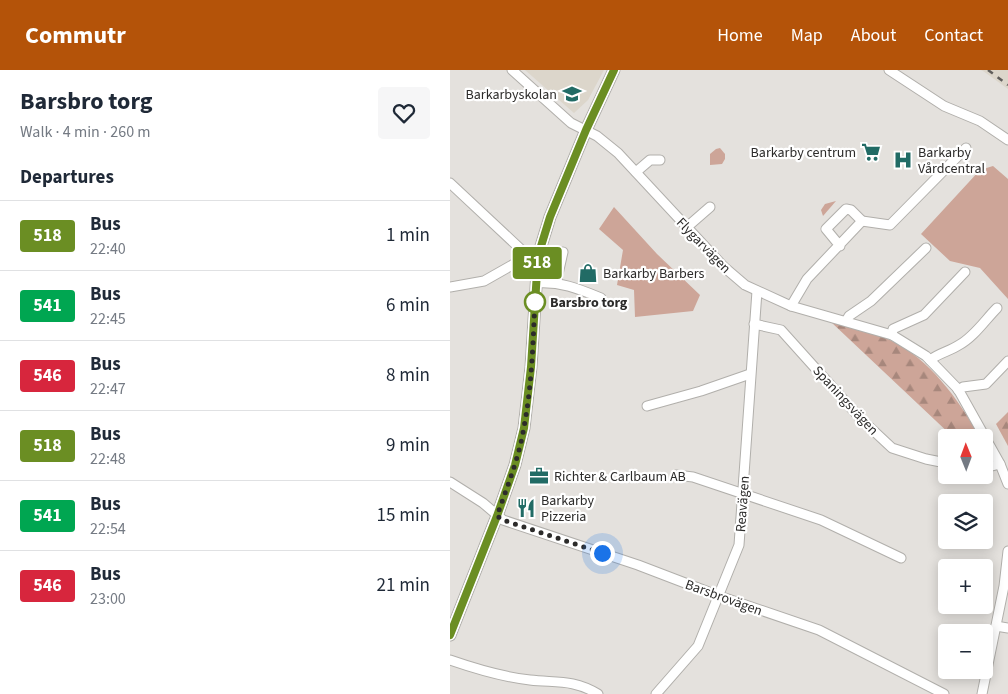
<!DOCTYPE html>
<html lang="en">
<head>
<meta charset="utf-8">
<style>
	body { margin:0; font-family:"Source Sans 3",sans-serif; background:#f6f6f7; color:#1f2937; height:100vh; display:flex; flex-direction:column; font-size:19px; white-space:nowrap }
	* { box-sizing:border-box; margin:0 }
	p { font-size:16px; color:#747a83 }
	.icon { flex:none; width:28px; height:28px; fill:none; stroke:currentColor; stroke-width:2; stroke-linecap:round; stroke-linejoin:round }
	.map { position:relative; flex:1; overflow:hidden }
	.panel { display:flex; flex-direction:column; background:#fff; width:450px }
	.panel>* { flex:none }
	.badge { padding:0 10px; border-radius:4px; font-size:18px; line-height:32px }
	.needle { width:32px; rotate:359deg }
	.controls { position:absolute; left:488px; top:359px; display:grid; gap:10px }
	.controls a { display:grid; place-items:center; width:55px; height:55px; border-radius:5px; background:#fff; box-shadow:0 2px 12px #0003; font-size:25px }
	.you { position:absolute; width:25px; height:25px; margin:-12px; border:4px solid #fff; border-radius:50%; background:#1a73e8; box-shadow:0 0 0 8px #1a73e833 }
	.map>.badge { position:absolute; translate:-50% -50%; box-shadow:0 0 0 2px #fff }
	h2 { padding:0 20px; font-size:19px; line-height:45px }
	.round { display:grid; place-items:center; flex:none; width:52px; height:52px; border-radius:5px; background:#f6f6f7 }
	.summary { display:flex; align-items:center; justify-content:space-between; height:85px; padding:0 20px }
	h1 { font-size:24px; font-weight:700; line-height:38px }
	ul { padding:0; list-style:none }
	li { display:flex; align-items:center; gap:15px; height:70px; padding:0 20px; border-top:1px solid #e0e1e3 }
	li div { flex:1 }
	li b { display:block; font-size:19px }
	li em { font-style:normal }
	li .badge { min-width:55px; font-weight:700; text-align:center }
	header { display:flex; align-items:center; gap:30px; box-sizing:border-box; height:70px; padding:0 25px; background:#b45309; color:#fff }
	header strong { font-size:24px }
	nav { display:flex; gap:28px; margin-inline-start:auto; font-size:18px }
	main { display:flex; flex:1; min-height:0 }
	.map>svg:first-child { display:block }
</style>
</head>
<body>
<header>
<strong>Commutr</strong>
<nav><a>Home</a><a>Map</a><a>About</a><a>Contact</a></nav>
</header>
<main>
<section class="panel">
<div class="summary"><div><h1>Barsbro torg</h1><p>Walk · 4 min · 260 m</p></div><a class="round"><svg class="icon" aria-label="heart" viewBox="0 0 24 24"><path d="M12 20l-8-8c-3-5 5-10 8-4 3-6 11-1 8 4z"/></svg></a></div>
<h2>Departures</h2>
<ul>
<li><span class="badge" style="background:#6b8e23;color:#fff">518</span><div><b>Bus</b><p>22:40</p></div><em>1 min</em></li>
<li><span class="badge" style="background:#00a651;color:#fff">541</span><div><b>Bus</b><p>22:45</p></div><em>6 min</em></li>
<li><span class="badge" style="background:#d7263d;color:#fff">546</span><div><b>Bus</b><p>22:47</p></div><em>8 min</em></li>
<li><span class="badge" style="background:#6b8e23;color:#fff">518</span><div><b>Bus</b><p>22:48</p></div><em>9 min</em></li>
<li><span class="badge" style="background:#00a651;color:#fff">541</span><div><b>Bus</b><p>22:54</p></div><em>15 min</em></li>
<li><span class="badge" style="background:#d7263d;color:#fff">546</span><div><b>Bus</b><p>23:00</p></div><em>21 min</em></li>
</ul>
</section>
<div class="map">
<svg width="558" height="624" viewBox="0 0 558 624">
	<defs>
		<pattern id="forest-firs" width="22" height="20" patternUnits="userSpaceOnUse" patternTransform="scale(1.25)"><rect width="22" height="20" fill="#cda598"/><path d="M5 1l3.5 6h-7zM16 11l3.5 6h-7z" fill="#a7877c"/></pattern>
	</defs>
	<rect width="100%" height="100%" fill="#e4e1dd"/>
	<g fill="#dcd6cb">
		<polygon points="75,0 154,0 138,30 124,43"/>
		<polygon points="531,0 558,0 558,19 533,1"/>
	</g>
	<g fill="url(#forest-firs)">
		<path d="M381 252C400 257 422 261 440 270 480 289 508 329 530 367H503Z"/>
		<polygon points="558,342 558,376 546,354"/>
	</g>
	<g fill="#cda598">
		<polygon points="270,78 275,84 275,89 272,94 260,95 260,84 266,79"/>
		<polygon points="543,96 558,109 558,229 530,198 500,191 471,164 530,100"/>
		<polygon points="386,131 373,146 371,140 375,134"/>
		<polygon points="164,137 207,184 250,225 243,241 185,247 184,220 167,215 173,180 149,159"/>
	</g>
	<g fill="none" stroke-linecap="round" stroke-linejoin="round">
		<g stroke="#b1afab" stroke-width="11">
			<g id="minor">
				<polyline points="62,0 121,53 147,66 168,83 274,197 295,215 341,236 442,265 476,286 508,319 550,394 558,414"/>
				<polyline points="439,0 494,36 530,51 558,70"/>
				<polyline points="186,102 200,90 210,90"/>
				<polyline points="0,113 78,186"/>
				<polyline points="412,151 440,155 516,78"/>
				<polyline points="237,157 260,137"/>
				<path d="M86 213C110 211 129 219 151 228"/>
				<polyline points="106,213 113,182"/>
				<polyline points="0,217 34,211 78,186"/>
				<polyline points="341,236 357,209 412,151 401,140 396,139 376,159 390,176"/>
				<polyline points="396,251 399,246 421,231 476,178"/>
				<polyline points="304,254 331,260 411,349 442,378 476,389 496,393"/>
				<polyline points="442,265 443,259 474,245 515,202"/>
				<path d="M480 290C489 283 500 281 509 275 524 267 535 250 547 238"/>
				<polyline points="508,320 513,317 536,314 558,291"/>
				<polyline points="197,336 251,321 300,304"/>
				<polyline points="534,398 550,394"/>
				<polyline points="226,405 243,407 371,450 451,488"/>
				<polyline points="0,412 33,433 53,450 188,495 269,526 369,560 494,624"/>
				<polyline points="546,556 558,558"/>
				<path d="M0 590C26 599 52 607 80 610 106 613 123 609 148 624"/>
				<polyline points="206,624 248,576 289,475 307,221"/>
				<polyline points="532,624 554,516 558,481"/>
			</g>
		</g>
		<g stroke="#b1afab" stroke-width="13">
			<polyline id="tertiary" points="0,565 47,446 65,395 74,358 81,297 88,186 100,147 136,60 164,0"/>
		</g>
		<use href="#minor" stroke="#fff" stroke-width="9"/>
		<use href="#tertiary" stroke="#fff" stroke-width="11"/>
		<polyline stroke="#605e5c" stroke-width="2.5" stroke-dasharray="6 6" stroke-linecap="butt" points="538,0 558,15"/>
	</g>
	<g fill="none" stroke-linecap="round" stroke-linejoin="round">
		<g stroke="#fff" stroke-width="11">
			<polyline id="line" points="0,565 47,446 65,395 74,358 81,297 88,186 100,147 136,60 164,0"/>
		</g>
		<use href="#line" stroke="#6b8e23" stroke-width="8"/>
		<path stroke="#2c2b2a" stroke-width="5" stroke-dasharray="0 9" d="M85 232V230C83 272 82 315 74 357 69 388 57 417 47 446L53 450 152 483"/>
	</g>
	<defs>
		<g id="school-bare" transform="scale(1.5)"><path d="M0-5L7-2L0 1L-7-2ZM-4 1L0 2.5L4 1V4Q0 6-4 4Z" fill="#216b65" stroke="#fff" stroke-width="2.5" paint-order="stroke"/></g>
		<g id="supermarket-bare" transform="scale(1.5)"><path d="M-6-5.5h2.5l.6 2H6L4.5 2H-2.5L-4.4-4H-6ZM-1.5 3.2a1.3 1.3 0 1 0 .1 0ZM3 3.2a1.3 1.3 0 1 0 .1 0Z" fill="#216b65" stroke="#fff" stroke-width="2.5" paint-order="stroke"/></g>
		<g id="hospital-bare" transform="scale(1.5)"><path d="M-5-5h3v3.5h4V-5h3V5h-3V1.5h-4V5h-3Z" fill="#216b65" stroke="#fff" stroke-width="2.5" paint-order="stroke"/></g>
		<g id="shop-bare" transform="scale(1.5)"><path d="M-5-2.5h2.3a2.7 3.5 0 0 1 5.4 0H5L5.5 6h-11ZM-1.5-2.5h3a1.5 2.3 0 0 0-3 0Z" fill="#216b65" stroke="#fff" stroke-width="2.5" paint-order="stroke"/></g>
		<g id="office-bare" transform="scale(1.5)"><path d="M-6-3h4V-5.5h4V-3h4V5H-6ZM-1-4.5V-3h2v-1.5ZM-6 0V1H6V0Z" fill="#216b65" stroke="#fff" stroke-width="2.5" paint-order="stroke"/></g>
		<g id="restaurant-bare" transform="scale(1.5)"><path d="M-5-6h1v4h1v-4h1v4h1v-4h1v5L-1.5 .5V6h-2V.5L-5-1ZM5-6V6H3V1.5H1.5Q1.5-4 5-6Z" fill="#216b65" stroke="#fff" stroke-width="2.5" paint-order="stroke"/></g>
	</defs>
	<g fill-rule="evenodd">
		<use href="#school-bare" x="122" y="24"/>
		<use href="#supermarket-bare" x="421" y="82"/>
		<use href="#hospital-bare" x="453" y="90"/>
		<use href="#shop-bare" x="138" y="203"/>
		<use href="#office-bare" x="89" y="406"/>
		<use href="#restaurant-bare" x="76" y="438"/>
	</g>
	<circle fill="#fff" stroke="#6b8e23" stroke-width="2.5" cx="85" cy="232" r="10"/>
	<g text-anchor="middle" stroke-width="4.5" stroke-linejoin="round" paint-order="stroke">
		<g font-size="14" fill="#2c2b2a" stroke="#fff" text-anchor="start">
			<text x="107" y="29" text-anchor="end">Barkarbyskolan</text>
			<text x="406" y="87" text-anchor="end">Barkarby centrum</text>
			<text x="468" y="87">Barkarby<tspan x="468" dy="16">Vårdcentral</tspan></text>
			<text x="153" y="208">Barkarby Barbers</text>
			<text x="104" y="411">Richter &amp; Carlbaum AB</text>
			<text x="91" y="435">Barkarby<tspan x="91" dy="16">Pizzeria</tspan></text>
		</g>
		<g font-size="14" fill="#2c2b2a" stroke="#fff">
			<text transform="translate(254 175) rotate(46)" y="5">Flygarvägen</text>
			<text transform="translate(396 330) rotate(47)" y="5">Spaningsvägen</text>
			<text transform="translate(292 434) rotate(-86)" y="5">Reavägen</text>
			<text transform="translate(274 527) rotate(20)" y="5">Barsbrovägen</text>
		</g>
		<g font-size="14" font-weight="bold" fill="#2c2b2a" stroke="#fff" text-anchor="start">
			<text x="100" y="237">Barsbro torg</text>
		</g>
	</g>
</svg>
<div class="controls">
<a><svg class="needle" viewBox="-14 -14 28 28"><path d="M0-13l5 13h-10z" fill="#e53935"/><path d="M0 13l5-13h-10z" fill="#747a83"/></svg></a>
<a><svg class="icon" aria-label="layers" viewBox="0 0 24 24"><path d="M12 4l9 5-9 5-9-5zM3 14l9 5 9-5"/></svg></a>
<a>+</a>
<a>−</a>
</div>
<div class="you" style="left:152px;top:483px"></div>
<b class="badge" style="left:87px;top:193px;background:#6b8e23;color:#fff">518</b>
</div>
</main>
</body>
</html>
